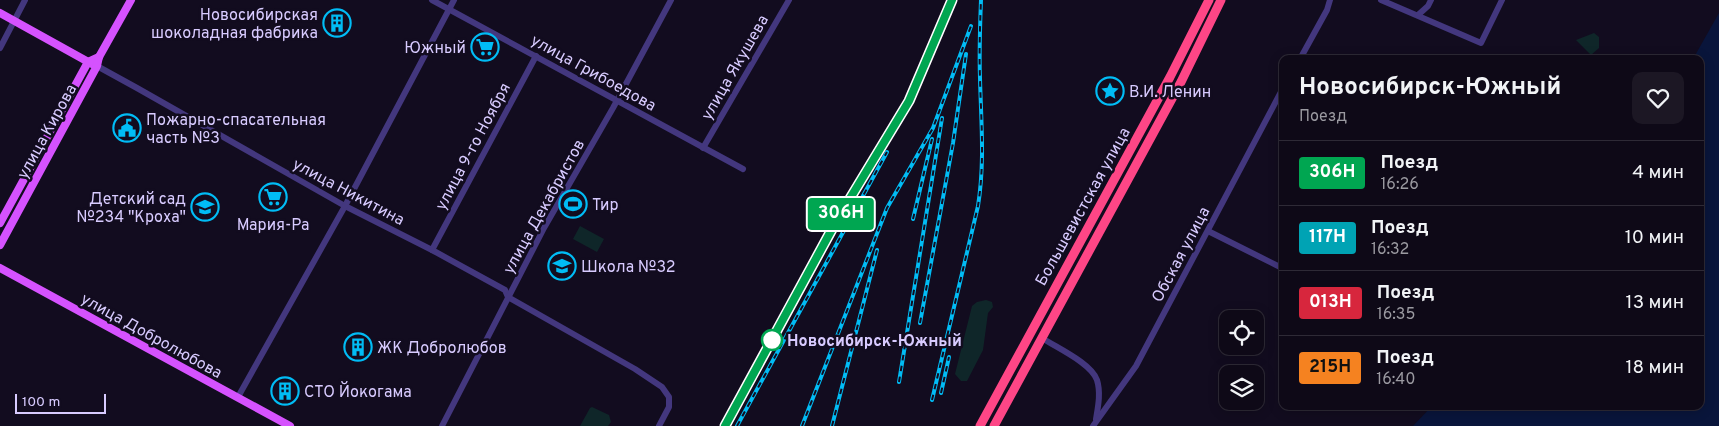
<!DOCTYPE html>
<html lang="ru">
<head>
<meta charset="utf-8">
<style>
	body { margin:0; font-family:Overpass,sans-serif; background:#1c1724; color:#f1f3f6; height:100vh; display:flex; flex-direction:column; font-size:19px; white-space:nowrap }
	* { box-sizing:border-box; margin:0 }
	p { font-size:16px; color:#9b9aa1 }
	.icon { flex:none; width:28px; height:28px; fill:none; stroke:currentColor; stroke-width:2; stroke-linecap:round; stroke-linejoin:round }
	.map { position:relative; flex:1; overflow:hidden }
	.drawer { position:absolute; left:1279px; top:55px; width:425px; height:355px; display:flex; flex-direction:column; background:#0e0917; border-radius:10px; box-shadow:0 2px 12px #0003,0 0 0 1px #2e2a36 }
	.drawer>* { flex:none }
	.badge { padding:0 10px; border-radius:4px; font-size:18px; line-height:32px }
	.buttons { position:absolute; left:1219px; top:310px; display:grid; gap:10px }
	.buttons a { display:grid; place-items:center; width:45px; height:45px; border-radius:10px; background:#0e0917; box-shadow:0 2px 12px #0003,0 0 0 1px #2e2a36; font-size:25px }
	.scale { position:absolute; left:15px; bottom:12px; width:91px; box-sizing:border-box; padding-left:5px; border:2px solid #d8cbff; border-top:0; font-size:14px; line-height:18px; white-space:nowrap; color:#d8cbff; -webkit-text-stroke:4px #120c1f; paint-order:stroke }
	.map>.badge { position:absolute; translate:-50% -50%; box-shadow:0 0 0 2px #fff }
	.round { display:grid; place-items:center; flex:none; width:52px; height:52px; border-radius:10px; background:#1c1724 }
	.summary { display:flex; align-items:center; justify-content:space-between; height:85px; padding:0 20px }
	h1 { font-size:24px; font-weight:700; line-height:38px }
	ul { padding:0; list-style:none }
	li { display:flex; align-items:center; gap:15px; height:65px; padding:0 20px; border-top:1px solid #2e2a36 }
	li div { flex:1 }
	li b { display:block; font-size:19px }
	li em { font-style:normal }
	li .badge { min-width:55px; font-weight:700; text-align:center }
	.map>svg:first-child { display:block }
</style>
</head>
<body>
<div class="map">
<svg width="1719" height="426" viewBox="0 0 1719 426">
	<rect width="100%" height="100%" fill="#120c1f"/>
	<g fill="#0f2629">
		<polygon points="1594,33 1599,37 1599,48 1591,55 1576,40"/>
		<polygon points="580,226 604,239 597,252 573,239"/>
		<polygon points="986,300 992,302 993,307 988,313 983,350 967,381 961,381 955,374 972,306 977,302"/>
		<polygon points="592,407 609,415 611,422 608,426 580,426 590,408"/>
	</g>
	<polygon fill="#09153b" points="1719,13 1719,426 1413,426 1432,406 1700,406 1700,59 1693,59"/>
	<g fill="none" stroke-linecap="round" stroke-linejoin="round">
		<g stroke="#43377e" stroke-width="6">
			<polyline points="432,0 743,169"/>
			<polyline points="1381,0 1481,43 1502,0"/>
			<polyline points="1418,15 1428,6 1431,0"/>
			<polyline points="0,48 25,0"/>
			<polyline points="1300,59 1327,10 1330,0"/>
			<polyline points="97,66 137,88 345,206 432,250 505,290 508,297 635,369 662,387 669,397 669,407 659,426"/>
			<polyline points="703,148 789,0"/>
			<polyline points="1208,231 1282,268"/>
			<polyline points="432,250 536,56"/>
			<path d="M1042 338C1057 348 1091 363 1097 380 1101 393 1098 407 1096 419"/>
			<polyline points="238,397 345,206 454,0"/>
			<polyline points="442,426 544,228 613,108 671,0"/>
			<polyline points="1093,426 1136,366 1282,90"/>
		</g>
		<g stroke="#d552fe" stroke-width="8">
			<polyline points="0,13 92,64"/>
			<polyline points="0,223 88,62 99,57"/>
			<polyline points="0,245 97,66 99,57 131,0"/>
			<polyline points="0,268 290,426"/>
		</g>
		<g stroke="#fe4686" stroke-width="9">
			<polyline points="980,426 1170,77 1209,0"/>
			<polyline points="994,426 1181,82 1221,0"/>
		</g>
		<g stroke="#01bcf5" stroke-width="4">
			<g id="rail">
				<polyline points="913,219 932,139"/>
				<polyline points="920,323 953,143 966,54"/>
				<polyline points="899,382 942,118"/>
				<polyline points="941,393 949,357"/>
				<path d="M932 400 978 206C985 162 981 121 980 78 979 52 980 26 981 0"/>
				<polyline points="725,426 837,220 909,101 952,0"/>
				<polyline points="737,426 887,152"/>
				<polyline points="802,426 887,208 933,128 971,26"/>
				<polyline points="832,426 877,250"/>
			</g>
		</g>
		<use href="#rail" stroke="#120c1f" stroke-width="2" stroke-dasharray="5.5" stroke-linecap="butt"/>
	</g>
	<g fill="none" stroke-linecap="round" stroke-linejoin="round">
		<g stroke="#fff" stroke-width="11">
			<polyline id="line" points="725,426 837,220 909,101 952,0"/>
		</g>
		<use href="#line" stroke="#00a651" stroke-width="8"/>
	</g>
	<defs>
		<g id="building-ring" transform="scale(1.4375)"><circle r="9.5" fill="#120c1f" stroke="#01bcf5" stroke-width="1.5"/><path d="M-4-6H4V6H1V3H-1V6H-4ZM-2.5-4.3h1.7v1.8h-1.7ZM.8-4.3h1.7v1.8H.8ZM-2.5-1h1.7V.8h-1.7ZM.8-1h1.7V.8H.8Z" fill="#01bcf5"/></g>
		<g id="supermarket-ring" transform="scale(1.4375)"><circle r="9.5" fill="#120c1f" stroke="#01bcf5" stroke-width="1.5"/><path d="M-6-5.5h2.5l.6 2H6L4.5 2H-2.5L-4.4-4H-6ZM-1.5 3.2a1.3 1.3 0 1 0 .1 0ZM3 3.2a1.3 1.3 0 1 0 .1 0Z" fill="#01bcf5"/></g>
		<g id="sight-ring" transform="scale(1.4375)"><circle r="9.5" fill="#120c1f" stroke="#01bcf5" stroke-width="1.5"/><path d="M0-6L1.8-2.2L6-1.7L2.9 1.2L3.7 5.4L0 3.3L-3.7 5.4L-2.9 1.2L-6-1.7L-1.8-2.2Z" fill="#01bcf5"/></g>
		<g id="civic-ring" transform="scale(1.4375)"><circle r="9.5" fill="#120c1f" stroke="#01bcf5" stroke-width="1.5"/><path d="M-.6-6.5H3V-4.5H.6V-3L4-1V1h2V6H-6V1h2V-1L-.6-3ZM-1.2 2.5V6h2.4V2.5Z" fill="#01bcf5"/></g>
		<g id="stadium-ring" transform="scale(1.4375)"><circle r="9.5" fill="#120c1f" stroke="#01bcf5" stroke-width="1.5"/><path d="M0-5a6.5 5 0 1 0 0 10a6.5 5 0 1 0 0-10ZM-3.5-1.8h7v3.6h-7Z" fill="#01bcf5"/></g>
		<g id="school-ring" transform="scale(1.4375)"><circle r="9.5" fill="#120c1f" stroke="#01bcf5" stroke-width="1.5"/><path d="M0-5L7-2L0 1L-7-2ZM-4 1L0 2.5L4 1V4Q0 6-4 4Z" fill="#01bcf5"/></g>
	</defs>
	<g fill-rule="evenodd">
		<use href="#building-ring" x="337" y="23"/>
		<use href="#supermarket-ring" x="485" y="47"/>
		<use href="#sight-ring" x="1110" y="91"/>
		<use href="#civic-ring" x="127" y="128"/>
		<use href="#supermarket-ring" x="273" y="197"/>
		<use href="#stadium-ring" x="573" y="204"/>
		<use href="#school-ring" x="205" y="207"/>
		<use href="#school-ring" x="562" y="266"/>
		<use href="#building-ring" x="358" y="347"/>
		<use href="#building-ring" x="285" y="391"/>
	</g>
	<circle fill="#fff" stroke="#00a651" stroke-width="2.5" cx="772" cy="340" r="10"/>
	<g text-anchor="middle" stroke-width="5" stroke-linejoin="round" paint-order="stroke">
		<g font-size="16" fill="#d8cbff" stroke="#120c1f" text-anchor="start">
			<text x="318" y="20" text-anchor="end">Новосибирская<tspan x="318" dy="18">шоколадная фабрика</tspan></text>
			<text x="466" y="53" text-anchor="end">Южный</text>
			<text x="1129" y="97">В.И. Ленин</text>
			<text x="146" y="125">Пожарно-спасательная<tspan x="146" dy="18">часть №3</tspan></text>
			<text x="186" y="204" text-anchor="end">Детский сад<tspan x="186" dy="18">№234 "Кроха"</tspan></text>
			<text x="592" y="210">Тир</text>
			<text x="273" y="230" text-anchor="middle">Мария-Ра</text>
			<text x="581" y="272">Школа №32</text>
			<text x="377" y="353">ЖК Добролюбов</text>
			<text x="304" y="397">СТО Йокогама</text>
		</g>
		<g font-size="16" fill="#d8cbff" stroke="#120c1f">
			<text transform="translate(734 67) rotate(-60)" y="6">улица Якушева</text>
			<text transform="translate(594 72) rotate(29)" y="6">улица Грибоедова</text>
			<text transform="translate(46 131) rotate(-61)" y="6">улица Кирова</text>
			<text transform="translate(472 146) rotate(-62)" y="6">улица 9-го Ноября</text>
			<text transform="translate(349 191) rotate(28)" y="6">улица Никитина</text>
			<text transform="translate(543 206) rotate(-61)" y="6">улица Декабристов</text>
			<text transform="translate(1082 206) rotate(-61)" y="6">Большевистская улица</text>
			<text transform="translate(1180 254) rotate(-62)" y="6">Обская улица</text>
			<text transform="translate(152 335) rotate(29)" y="6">улица Добролюбова</text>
		</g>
		<g font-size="16" font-weight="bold" fill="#d8cbff" stroke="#120c1f" text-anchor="start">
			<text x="787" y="346">Новосибирск-Южный</text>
		</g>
	</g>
</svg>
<div class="buttons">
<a><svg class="icon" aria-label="locate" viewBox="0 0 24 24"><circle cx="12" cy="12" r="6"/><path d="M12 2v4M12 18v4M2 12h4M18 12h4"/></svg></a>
<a><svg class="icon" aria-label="layers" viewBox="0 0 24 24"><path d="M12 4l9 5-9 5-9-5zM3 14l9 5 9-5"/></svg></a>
</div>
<div class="scale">100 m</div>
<b class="badge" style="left:841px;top:214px;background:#00a651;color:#fff">306Н</b>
<section class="drawer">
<div class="summary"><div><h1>Новосибирск-Южный</h1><p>Поезд</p></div><a class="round"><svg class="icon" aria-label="heart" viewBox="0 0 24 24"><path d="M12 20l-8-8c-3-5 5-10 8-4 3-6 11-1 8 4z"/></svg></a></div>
<ul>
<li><span class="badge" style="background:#00a651;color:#fff">306Н</span><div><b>Поезд</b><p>16:26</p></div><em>4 мин</em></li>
<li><span class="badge" style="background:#00a3b4;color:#fff">117Н</span><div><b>Поезд</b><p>16:32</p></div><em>10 мин</em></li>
<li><span class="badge" style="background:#d7263d;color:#fff">013Н</span><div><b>Поезд</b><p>16:35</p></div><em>13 мин</em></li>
<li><span class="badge" style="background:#f58220;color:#111">215Н</span><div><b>Поезд</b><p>16:40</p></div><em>18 мин</em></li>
</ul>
</section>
</div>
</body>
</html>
